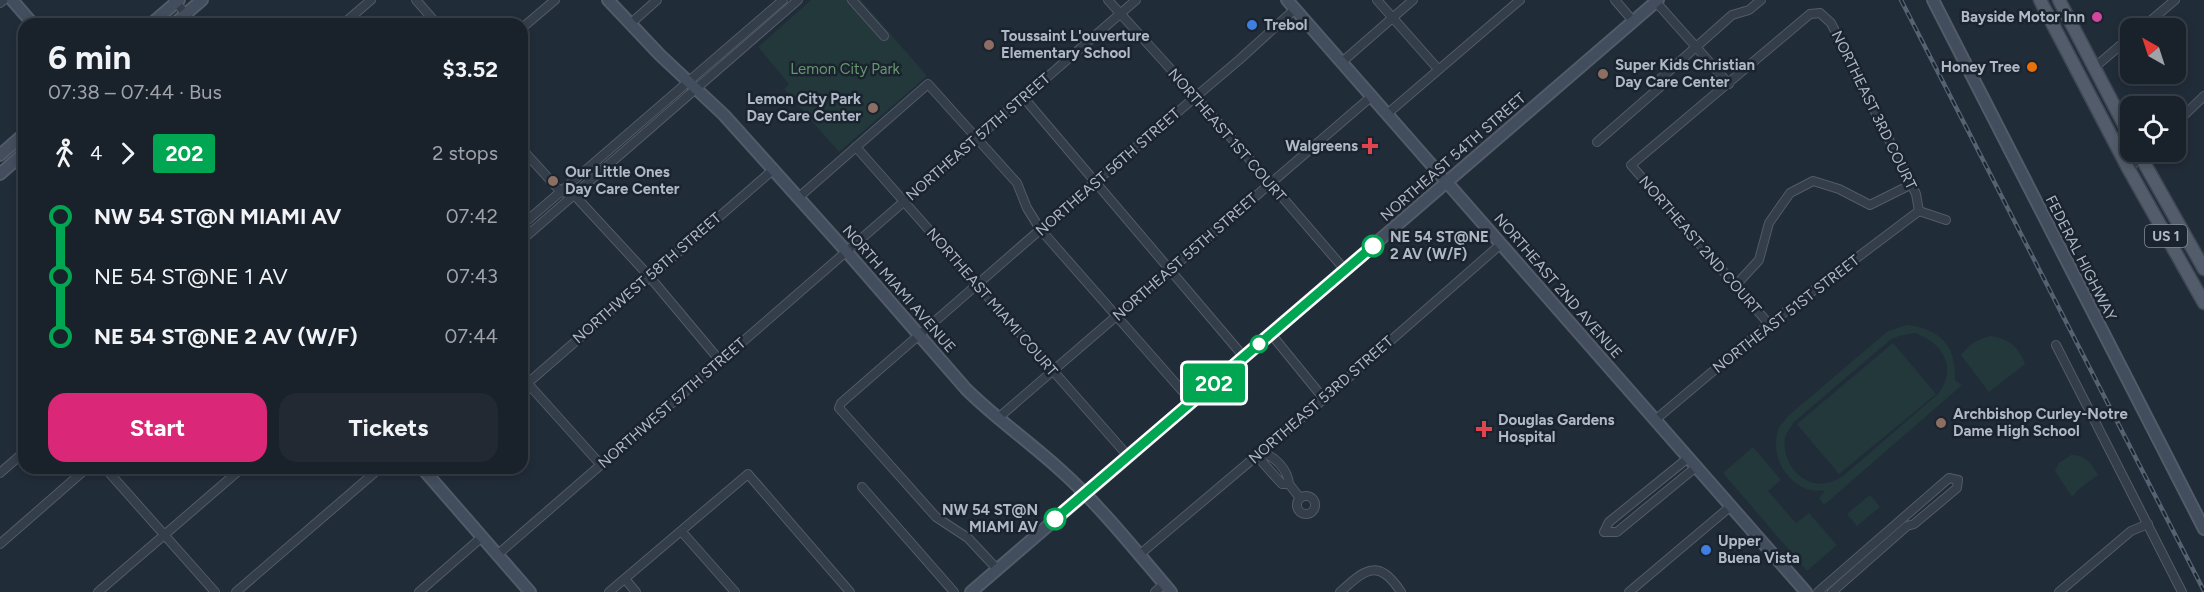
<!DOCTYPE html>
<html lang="en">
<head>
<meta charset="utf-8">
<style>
	body { margin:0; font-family:Figtree,sans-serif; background:#222933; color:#f1f3f6; height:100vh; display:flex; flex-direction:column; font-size:22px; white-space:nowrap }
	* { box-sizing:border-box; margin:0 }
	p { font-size:20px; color:#9fa3a9 }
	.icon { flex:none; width:33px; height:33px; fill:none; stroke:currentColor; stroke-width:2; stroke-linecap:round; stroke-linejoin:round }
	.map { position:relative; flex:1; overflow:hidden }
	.drawer { position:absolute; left:18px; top:18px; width:510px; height:456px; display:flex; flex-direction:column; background:#19212b; border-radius:18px; box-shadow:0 3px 9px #0003,0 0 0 2px #373e47 }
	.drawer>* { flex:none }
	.badge { padding:0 12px; border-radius:4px; font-size:21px; line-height:39px }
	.needle { width:39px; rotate:321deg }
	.fabs { position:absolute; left:2120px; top:18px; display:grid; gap:12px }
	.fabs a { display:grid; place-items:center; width:66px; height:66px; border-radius:12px; background:#19212b; box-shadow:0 3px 9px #0003,0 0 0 2px #373e47; font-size:30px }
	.map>.badge { position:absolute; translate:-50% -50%; box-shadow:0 0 0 3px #fff }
	.legs { display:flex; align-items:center; gap:9px; height:66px; padding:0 30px; font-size:20px }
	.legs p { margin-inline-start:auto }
	.head { display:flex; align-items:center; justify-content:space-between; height:102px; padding:0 30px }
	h1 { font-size:33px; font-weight:700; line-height:45px }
	.button { display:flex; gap:12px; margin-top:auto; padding:12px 30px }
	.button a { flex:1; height:69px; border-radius:18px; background:#db2777; color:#fff; font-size:24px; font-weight:700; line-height:69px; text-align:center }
	.button a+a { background:#222933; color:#f1f3f6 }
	ul { padding:0 30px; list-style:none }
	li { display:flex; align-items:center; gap:21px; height:60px; font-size:22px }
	li i { display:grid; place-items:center; width:9px; height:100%; margin:0 8px; background:currentColor }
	li i::after { content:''; width:15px; height:15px; margin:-8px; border:4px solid; border-radius:50%; background:#19212b }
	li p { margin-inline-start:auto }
	li:first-child i { background:linear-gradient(#0000 50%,currentColor 0) }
	li:last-child i { background:linear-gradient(currentColor 50%,#0000 0) }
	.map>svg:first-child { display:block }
</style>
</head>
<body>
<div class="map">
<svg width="2204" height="592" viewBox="0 0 2204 592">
	<rect width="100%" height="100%" fill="#212c39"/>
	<g fill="#23383a" fill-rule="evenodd">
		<polygon points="811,0 861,0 927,76 839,152 784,89 789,84 758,47"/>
		<path d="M1907 325C1940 329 1956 345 1955 380L1962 385 1824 505 1819 498 1825 491C1821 490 1815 491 1811 490 1785 484 1769 453 1779 428 1781 424 1785 420 1788 416L1888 331ZM1915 333C1943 343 1958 368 1938 394L1843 476C1839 478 1835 481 1831 482 1804 491 1781 463 1785 438 1786 433 1791 427 1794 422L1890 340 1899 336Z"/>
		<path d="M1991 336C2009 339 2018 346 2025 364L1989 392 1961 355C1970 344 1977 339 1991 336Z"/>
		<polygon points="1893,343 1936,394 1839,474 1797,424"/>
		<polygon points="1753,447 1781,480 1768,491 1796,523 1809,513 1837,545 1807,571 1723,473"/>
		<path d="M2071 455C2086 455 2091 463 2098 475L2079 489 2072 497 2055 471 2059 463Z"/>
		<polygon points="1870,495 1880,507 1857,526 1847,514"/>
	</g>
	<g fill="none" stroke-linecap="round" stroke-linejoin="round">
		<g stroke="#525b67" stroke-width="10">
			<g id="street">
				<polyline points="174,0 194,24"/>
				<polyline points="416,0 437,24"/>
				<polyline points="852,0 884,36"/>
				<polyline points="1108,0 1196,97 1345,270"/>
				<polyline points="1377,0 1438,69"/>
				<polyline points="1615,0 1633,21"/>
				<polyline points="1656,2 1729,84"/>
				<polyline points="0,3 4,0"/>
				<polyline points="2149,22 2175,0"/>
				<polyline points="343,24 371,0"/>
				<polyline points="630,24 657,0"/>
				<polyline points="522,28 555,0"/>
				<polyline points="1342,62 1413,0"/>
				<polyline points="2095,67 2130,37"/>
				<polyline points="1024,98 1244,357"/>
				<polyline points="1387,114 1520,0"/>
				<polyline points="2175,124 2204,96"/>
				<polyline points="1597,142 1660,87 1660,79 1732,15 1749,10 1761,0"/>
				<polyline points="856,147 1128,456"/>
				<polyline points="522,149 561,192 574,195 577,198 649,276 721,362"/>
				<polyline points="2128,168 2148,152"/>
				<polyline points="799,197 928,84 1017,183 1027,208 1040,229 1192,402"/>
				<polyline points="1919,211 1946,220"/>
				<polyline points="522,225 783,0"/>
				<polyline points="522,240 798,0"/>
				<polyline points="1735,286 1759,260 1769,223 1790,193 1813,181 1839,189 1870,205 1910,185"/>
				<polyline points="1769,324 1631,165 1810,14 1820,13 1831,23 1916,194 1919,211"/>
				<polyline points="1271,334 1324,399"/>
				<polyline points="2056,345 2182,592"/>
				<polyline points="522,377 601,465"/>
				<polyline points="522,388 774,169"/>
				<polyline points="998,418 1372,96"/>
				<polyline points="1655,420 1769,324 1919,211"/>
				<polyline points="1688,458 1609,522 1604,532 1617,532 1696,467"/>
				<polyline points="105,468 215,592"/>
				<polyline points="0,473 24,452"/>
				<path d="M1289 484C1288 470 1275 456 1261 452L1263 463 1282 484H1289L1300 498"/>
				<polyline points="862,487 954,592"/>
				<circle cx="1306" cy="505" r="9"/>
				<polyline points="682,532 735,592"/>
				<polyline points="0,544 87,468"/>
				<polyline points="497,555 1136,0"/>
				<polyline points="1139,555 1324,399 1501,244"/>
				<polyline points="997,569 968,538 936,517 839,408 841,403 1095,182 1239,60 1295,9"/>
				<polyline points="625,579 636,592"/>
				<polyline points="98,592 242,468"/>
				<polyline points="236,592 380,468"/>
				<polyline points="419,592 482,537"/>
				<polyline points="609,592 748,474 850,592"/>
				<polyline points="1155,592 1164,584"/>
				<path d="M1340 592C1352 582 1369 562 1385 574 1391 578 1397 586 1401 592"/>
				<polyline points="1629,592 1731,506"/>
				<polyline points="1818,592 1949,478 1958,480 1957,488 1914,524 1907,526 1832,592"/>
				<polyline points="2059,592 2131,531 2148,524"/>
			</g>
		</g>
		<g stroke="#525b67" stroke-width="14">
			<g id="secondary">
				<polyline points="12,0 33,24"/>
				<path d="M608 0 660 55 724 115 847 252 966 389C994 417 1027 440 1057 467 1099 504 1135 550 1171 592"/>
				<polyline points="1287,0 1806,592"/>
				<polyline points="1933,0 2204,529"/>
				<polyline points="151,24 179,0"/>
				<polyline points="174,24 202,0"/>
				<polyline points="0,155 24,134"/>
				<polyline points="0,174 24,153"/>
				<polyline points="422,468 530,592"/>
				<polyline points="971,592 1658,0"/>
			</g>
		</g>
		<g stroke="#3e4753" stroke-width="15">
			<g id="primary">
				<polyline points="2040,0 2128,168 2204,303"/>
				<polyline points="2059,0 2130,136"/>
				<polyline points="2138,152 2204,269"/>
			</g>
		</g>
		<use href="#street" stroke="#343d4a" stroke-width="8"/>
		<use href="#secondary" stroke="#424d5d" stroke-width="10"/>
		<use href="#primary" stroke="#525c6a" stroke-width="12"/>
		<g stroke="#566271" stroke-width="4.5">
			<polyline id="rail" points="1901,0 2204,591"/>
		</g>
		<use href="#rail" stroke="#1a232e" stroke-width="2" stroke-dasharray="7" stroke-linecap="butt"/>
	</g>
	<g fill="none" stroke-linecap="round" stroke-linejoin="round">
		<g stroke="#fff" stroke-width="14">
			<polyline id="line-1" points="1055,519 1373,246"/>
		</g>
		<use href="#line-1" stroke="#00a651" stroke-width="9"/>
	</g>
	<circle fill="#d1479c" stroke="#1a232e" stroke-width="2" cx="2097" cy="17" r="6"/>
	<g fill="#3f7fe0" stroke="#1a232e" stroke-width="2">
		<circle cx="1252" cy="25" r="6"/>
		<circle cx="1706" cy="550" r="6"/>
	</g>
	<g fill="#8d6e63" stroke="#1a232e" stroke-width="2">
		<circle cx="989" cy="45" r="6"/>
		<circle cx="1603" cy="74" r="6"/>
		<circle cx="873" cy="108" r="6"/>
		<circle cx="553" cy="181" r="6"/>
		<circle cx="1941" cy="423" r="6"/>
	</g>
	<circle fill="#e8710a" stroke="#1a232e" stroke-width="2" cx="2032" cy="67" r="6"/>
	<g fill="#e0444e" stroke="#1a232e" stroke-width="2">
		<path d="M1367 137h6v6h6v6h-6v6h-6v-6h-6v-6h6z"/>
		<path d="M1481 420h6v6h6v6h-6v6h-6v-6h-6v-6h6z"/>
	</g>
	<g fill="#fff" stroke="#00a651" stroke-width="3">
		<circle cx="1373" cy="246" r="10"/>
		<circle cx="1259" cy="344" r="8"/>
		<circle cx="1055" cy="519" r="10"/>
	</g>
	<g text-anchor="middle" stroke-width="5" stroke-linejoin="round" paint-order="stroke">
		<rect fill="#1a232e" stroke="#828b98" stroke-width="1.5" x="2145" y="225" width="42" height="22" rx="4.5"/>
		<g font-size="14" font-weight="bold" fill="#afb8c6">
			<text x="2166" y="241">US 1</text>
		</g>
		<g font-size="15" font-weight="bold" fill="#afb8c6" stroke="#1a232e" text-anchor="start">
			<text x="2085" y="22" text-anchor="end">Bayside Motor Inn</text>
			<text x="1264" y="30">Trebol</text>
			<text x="1001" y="41">Toussaint L'ouverture<tspan x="1001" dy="17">Elementary School</tspan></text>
			<text x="1615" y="70">Super Kids Christian<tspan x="1615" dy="17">Day Care Center</tspan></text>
			<text x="2020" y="72" text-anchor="end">Honey Tree</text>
			<text x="861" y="104" text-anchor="end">Lemon City Park<tspan x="861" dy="17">Day Care Center</tspan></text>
			<text x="1358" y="151" text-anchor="end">Walgreens</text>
			<text x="565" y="177">Our Little Ones<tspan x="565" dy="17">Day Care Center</tspan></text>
			<text x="1953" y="419">Archbishop Curley-Notre<tspan x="1953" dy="17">Dame High School</tspan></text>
			<text x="1498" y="425">Douglas Gardens<tspan x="1498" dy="17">Hospital</tspan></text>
			<text x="1718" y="546">Upper<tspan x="1718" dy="17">Buena Vista</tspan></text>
		</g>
		<g font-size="15" fill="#669771" stroke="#1a232e">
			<text x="845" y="74">Lemon City Park</text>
		</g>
		<g font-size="15" fill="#afb8c6" stroke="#1a232e">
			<text transform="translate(1874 110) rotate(64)" y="5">NORTHEAST 3RD COURT</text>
			<text transform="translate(1227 135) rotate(49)" y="5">NORTHEAST 1ST COURT</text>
			<text transform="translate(978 137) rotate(-41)" y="5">NORTHEAST 57TH STREET</text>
			<text transform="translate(1453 157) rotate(-41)" y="5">NORTHEAST 54TH STREET</text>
			<text transform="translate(1108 172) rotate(-41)" y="5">NORTHEAST 56TH STREET</text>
			<text transform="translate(1700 245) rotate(49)" y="5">NORTHEAST 2ND COURT</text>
			<text transform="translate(1185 257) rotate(-41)" y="5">NORTHEAST 55TH STREET</text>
			<text transform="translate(2081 258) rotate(63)" y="5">FEDERAL HIGHWAY</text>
			<text transform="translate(647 278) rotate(-41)" y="5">NORTHWEST 58TH STREET</text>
			<text transform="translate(1558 286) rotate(49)" y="5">NORTHEAST 2ND AVENUE</text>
			<text transform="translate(899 289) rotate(49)" y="5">NORTH MIAMI AVENUE</text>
			<text transform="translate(992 302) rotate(49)" y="5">NORTHEAST MIAMI COURT</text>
			<text transform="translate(1786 314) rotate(-38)" y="5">NORTHEAST 51ST STREET</text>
			<text transform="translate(1321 400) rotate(-41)" y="5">NORTHEAST 53RD STREET</text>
			<text transform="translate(672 403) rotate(-41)" y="5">NORTHWEST 57TH STREET</text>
		</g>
		<g font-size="15" font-weight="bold" fill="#afb8c6" stroke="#1a232e" text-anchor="start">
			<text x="1390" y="242">NE 54 ST@NE<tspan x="1390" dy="17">2 AV (W/F)</tspan></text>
			<text x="1038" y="515" text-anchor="end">NW 54 ST@N<tspan x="1038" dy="17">MIAMI AV</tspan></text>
		</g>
	</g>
</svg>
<div class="fabs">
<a><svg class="needle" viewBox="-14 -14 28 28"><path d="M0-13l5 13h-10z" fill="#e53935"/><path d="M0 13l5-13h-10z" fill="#9fa3a9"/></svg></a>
<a><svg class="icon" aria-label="locate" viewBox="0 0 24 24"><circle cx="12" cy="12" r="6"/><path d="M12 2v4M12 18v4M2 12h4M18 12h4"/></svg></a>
</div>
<b class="badge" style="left:1214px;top:383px;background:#00a651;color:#fff">202</b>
<section class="drawer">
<div class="head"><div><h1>6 min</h1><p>07:38 – 07:44 · Bus</p></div><b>$3.52</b></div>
<div class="legs"><svg class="icon" aria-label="walk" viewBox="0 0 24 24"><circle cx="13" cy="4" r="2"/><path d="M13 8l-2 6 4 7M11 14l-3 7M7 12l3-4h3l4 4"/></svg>4<svg class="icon" aria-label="forward" viewBox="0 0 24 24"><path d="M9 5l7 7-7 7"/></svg><b class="badge" style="background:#00a651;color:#fff">202</b><p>2 stops</p></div>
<ul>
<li><i style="color:#00a651"></i><b>NW 54 ST@N MIAMI AV</b><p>07:42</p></li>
<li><i style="color:#00a651"></i><span>NE 54 ST@NE 1 AV</span><p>07:43</p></li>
<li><i style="color:#00a651"></i><b>NE 54 ST@NE 2 AV (W/F)</b><p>07:44</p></li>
</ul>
<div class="button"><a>Start</a><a>Tickets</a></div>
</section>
</div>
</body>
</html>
